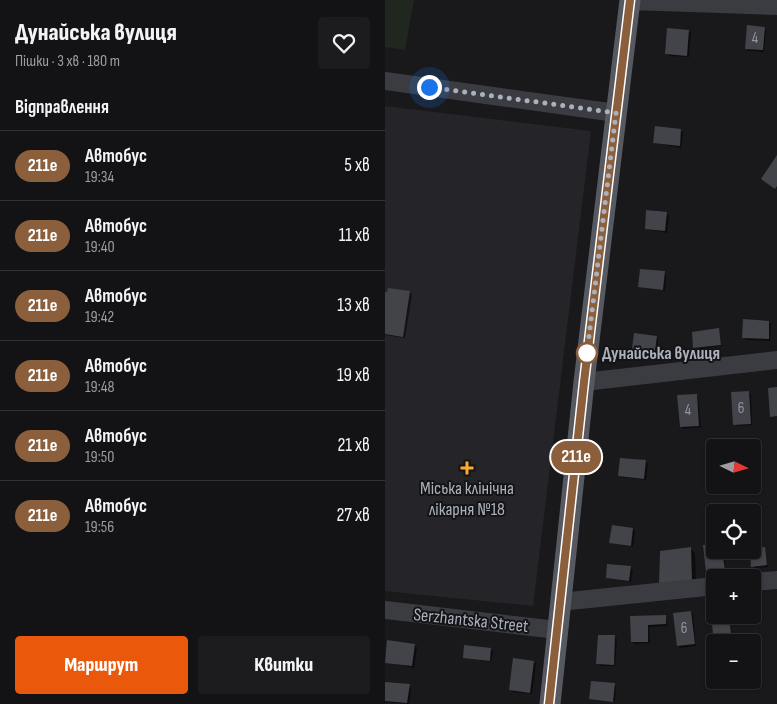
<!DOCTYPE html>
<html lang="uk">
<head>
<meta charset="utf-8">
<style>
	body { margin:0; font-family:"Sofia Sans Condensed",sans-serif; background:#1c1c1e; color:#f1f3f6; height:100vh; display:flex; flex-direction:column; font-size:19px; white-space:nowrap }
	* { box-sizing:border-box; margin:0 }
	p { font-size:16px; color:#9d9ea0 }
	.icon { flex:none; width:28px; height:28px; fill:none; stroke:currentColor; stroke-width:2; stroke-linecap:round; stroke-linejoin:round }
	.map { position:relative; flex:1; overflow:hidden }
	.drawer { display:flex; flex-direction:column; background:#131315; width:385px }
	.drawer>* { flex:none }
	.badge { padding:0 10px; border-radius:16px; font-size:18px; line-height:32px }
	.needle { width:32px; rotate:95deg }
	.fabs { position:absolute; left:321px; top:439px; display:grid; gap:10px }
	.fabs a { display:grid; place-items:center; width:55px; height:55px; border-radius:5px; background:#131315; box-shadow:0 1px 4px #0004,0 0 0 1px #323234; font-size:25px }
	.you { position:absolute; width:25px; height:25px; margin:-12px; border:4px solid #fff; border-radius:50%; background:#1a73e8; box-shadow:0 0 0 8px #1a73e833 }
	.map>.badge { position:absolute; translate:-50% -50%; box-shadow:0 0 0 2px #fff }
	h2 { padding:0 15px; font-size:19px; line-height:45px }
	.round { display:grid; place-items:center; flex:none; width:52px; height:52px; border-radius:5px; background:#1c1c1e }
	.head { display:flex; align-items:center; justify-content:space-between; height:85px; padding:0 15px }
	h1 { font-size:24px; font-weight:800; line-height:38px }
	.button { display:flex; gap:10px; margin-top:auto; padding:10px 15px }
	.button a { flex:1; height:58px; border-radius:5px; background:#ea580c; color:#fff; font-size:20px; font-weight:800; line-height:58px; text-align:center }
	.button a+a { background:#1c1c1e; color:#f1f3f6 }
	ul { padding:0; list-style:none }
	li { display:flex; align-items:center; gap:15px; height:70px; padding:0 15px; border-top:1px solid #323234 }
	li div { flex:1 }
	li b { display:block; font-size:19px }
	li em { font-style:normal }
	li .badge { min-width:55px; font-weight:700; text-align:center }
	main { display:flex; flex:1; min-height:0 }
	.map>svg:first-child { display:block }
</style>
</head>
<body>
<main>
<section class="drawer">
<div class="head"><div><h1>Дунайська вулиця</h1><p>Пішки · 3 хв · 180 m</p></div><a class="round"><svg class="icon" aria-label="heart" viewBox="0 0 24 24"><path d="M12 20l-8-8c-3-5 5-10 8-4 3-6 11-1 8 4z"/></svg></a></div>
<h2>Відправлення</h2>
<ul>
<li><span class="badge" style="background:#8b5e3c;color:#fff">211е</span><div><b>Автобус</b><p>19:34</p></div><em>5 хв</em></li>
<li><span class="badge" style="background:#8b5e3c;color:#fff">211е</span><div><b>Автобус</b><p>19:40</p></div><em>11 хв</em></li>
<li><span class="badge" style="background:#8b5e3c;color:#fff">211е</span><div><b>Автобус</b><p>19:42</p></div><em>13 хв</em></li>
<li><span class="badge" style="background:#8b5e3c;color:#fff">211е</span><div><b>Автобус</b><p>19:48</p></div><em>19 хв</em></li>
<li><span class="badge" style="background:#8b5e3c;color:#fff">211е</span><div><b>Автобус</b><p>19:50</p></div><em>21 хв</em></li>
<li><span class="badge" style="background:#8b5e3c;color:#fff">211е</span><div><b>Автобус</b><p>19:56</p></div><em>27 хв</em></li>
</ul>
<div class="button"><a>Маршрут</a><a>Квитки</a></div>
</section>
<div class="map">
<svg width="392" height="704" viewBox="0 0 392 704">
	<rect width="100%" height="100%" fill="#19191c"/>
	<polygon fill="#252529" points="0,106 206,131 148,606 0,591"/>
	<polygon fill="#1f271f" points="0,0 29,0 20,50 0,47"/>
	<g fill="#0007">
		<polygon points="379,28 381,30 379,52 363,51 361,49"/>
		<polygon points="304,31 306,33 304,57 284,56 282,53"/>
		<polygon points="296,130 298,133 296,148 270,143"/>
		<polygon points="282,213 284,216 282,233 261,229"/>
		<polygon points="279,273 281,275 280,291 255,286"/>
		<polygon points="25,292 27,295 20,338 0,335 0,293"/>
		<polygon points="384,322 386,324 385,341 361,340 359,338"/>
		<polygon points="334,330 337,346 311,349 309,347"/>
		<polygon points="271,337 273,339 272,353 248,349"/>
		<polygon points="363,392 366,394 367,425 352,426 350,424"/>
		<polygon points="311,395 313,397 316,427 298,429 296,427"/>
		<polygon points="236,459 261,462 263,464 261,480 236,477 234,475"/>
		<polygon points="248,529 250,531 248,547 226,543"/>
		<polygon points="330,545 330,550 339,550 341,572 324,574 322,572"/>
		<polygon points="379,548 383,567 370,568 368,566 368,549"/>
		<polygon points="305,549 310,553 311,586 280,589"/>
		<polygon points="245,567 248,570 246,582 222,578"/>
		<polygon points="330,609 330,615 345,615 347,635 332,636 329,634"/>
		<polygon points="306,612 308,614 311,646 295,648 293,645"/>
		<polygon points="280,616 283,626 264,627 265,643 249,644 247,641 246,617"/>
		<polygon points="229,637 232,639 230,666 215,666 213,664"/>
		<polygon points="29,645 32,647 29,668 1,662"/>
		<polygon points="105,649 108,651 106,662 79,657"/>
		<polygon points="149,662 151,664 147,694 128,692 126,690"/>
		<polygon points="207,682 229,685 231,687 230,701 206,699"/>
		<polygon points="0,683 24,686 26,688 24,704 0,702"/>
	</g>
	<g fill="#434449">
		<polygon points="362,25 380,27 378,50 360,49"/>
		<polygon points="282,28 304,30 302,56 280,54"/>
		<polygon points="270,126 296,129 295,146 268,143"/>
		<polygon points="392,155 392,186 390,189 376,179"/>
		<polygon points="261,210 282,212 280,231 260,229"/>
		<polygon points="255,269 280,271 278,290 253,287"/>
		<polygon points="3,288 25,291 18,337 0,334 0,292 2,292"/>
		<polygon points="358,319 384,321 384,339 357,338"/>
		<polygon points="334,328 336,345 308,348 307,332"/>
		<polygon points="249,333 272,336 270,352 247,349"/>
		<polygon points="392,387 392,416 385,417 383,388"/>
		<polygon points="364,391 366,424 348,425 346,392"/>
		<polygon points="312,394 314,426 295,427 292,395"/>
		<polygon points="235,458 261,460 259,479 233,476"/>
		<polygon points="227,525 248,528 246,546 224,543"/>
		<polygon points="330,544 330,550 337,550 340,570 321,572 318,545"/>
		<polygon points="306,547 307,581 274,584 275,551"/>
		<polygon points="380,547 382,565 366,567 365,550"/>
		<polygon points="222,564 246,566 244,581 221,578"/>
		<polygon points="330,608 330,615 344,615 346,633 328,635 326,609"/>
		<polygon points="306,611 310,644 292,646 288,613"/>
		<polygon points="281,615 281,624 263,625 263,642 246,642 245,616"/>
		<polygon points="213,635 230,635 229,665 211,664"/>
		<polygon points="2,640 30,644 27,666 0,663"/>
		<polygon points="79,645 106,648 105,661 78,658"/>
		<polygon points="128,658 149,661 145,693 124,690"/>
		<polygon points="206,681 230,683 228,702 204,699"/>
		<polygon points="0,682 25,684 22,703 0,701"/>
	</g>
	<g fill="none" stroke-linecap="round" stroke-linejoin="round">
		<g stroke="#3a3c41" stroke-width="18">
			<polyline points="245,1 392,6"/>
			<polyline points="0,81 231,113"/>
			<polyline points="199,382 392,360"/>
			<polyline points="368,582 392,580"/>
			<polyline points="175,602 330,586"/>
			<polyline points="0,610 172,630"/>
		</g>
		<polyline stroke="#565960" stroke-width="21" points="165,704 199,382 245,0"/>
	</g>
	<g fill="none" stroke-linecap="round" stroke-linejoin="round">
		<g stroke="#fff" stroke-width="11">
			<polyline id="line" points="164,704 199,382 245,0"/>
		</g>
		<use href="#line" stroke="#8b5e3c" stroke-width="8"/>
		<polyline stroke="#abb1bc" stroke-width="5" stroke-dasharray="0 9" points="44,87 231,113 202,353"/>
	</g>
	<circle fill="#fff" stroke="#8b5e3c" stroke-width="2.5" cx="202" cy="353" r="10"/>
	<path fill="#fbab32" stroke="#141417" stroke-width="2" d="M79.5 460.5h5v5h5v5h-5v5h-5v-5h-5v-5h5z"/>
	<g text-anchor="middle" stroke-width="4" stroke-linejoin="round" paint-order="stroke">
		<g font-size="15" fill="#91969f">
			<text x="370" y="43">4</text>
			<text x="356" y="413">6</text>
			<text x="303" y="415">4</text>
			<text x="299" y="633">6</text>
		</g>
		<g font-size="18" font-weight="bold" fill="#abb1bc" stroke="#141417" text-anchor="start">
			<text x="217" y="359">Дунайська вулиця</text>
		</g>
		<g font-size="18" fill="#abb1bc" stroke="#141417">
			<text x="82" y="494">Міська клінічна<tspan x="82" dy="21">лікарня №18</tspan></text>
		</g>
		<g font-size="18" fill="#abb1bc" stroke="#141417">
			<text transform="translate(86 620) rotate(6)" y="6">Serzhantska Street</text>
		</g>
	</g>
</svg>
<div class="fabs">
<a><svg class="needle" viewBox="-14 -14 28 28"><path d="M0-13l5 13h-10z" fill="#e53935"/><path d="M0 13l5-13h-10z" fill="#9d9ea0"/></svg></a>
<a><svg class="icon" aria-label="locate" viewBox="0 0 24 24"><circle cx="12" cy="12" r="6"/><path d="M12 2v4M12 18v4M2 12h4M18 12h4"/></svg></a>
<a>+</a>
<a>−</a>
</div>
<div class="you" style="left:44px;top:87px"></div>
<b class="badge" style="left:191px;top:457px;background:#8b5e3c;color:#fff">211е</b>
</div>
</main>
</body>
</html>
